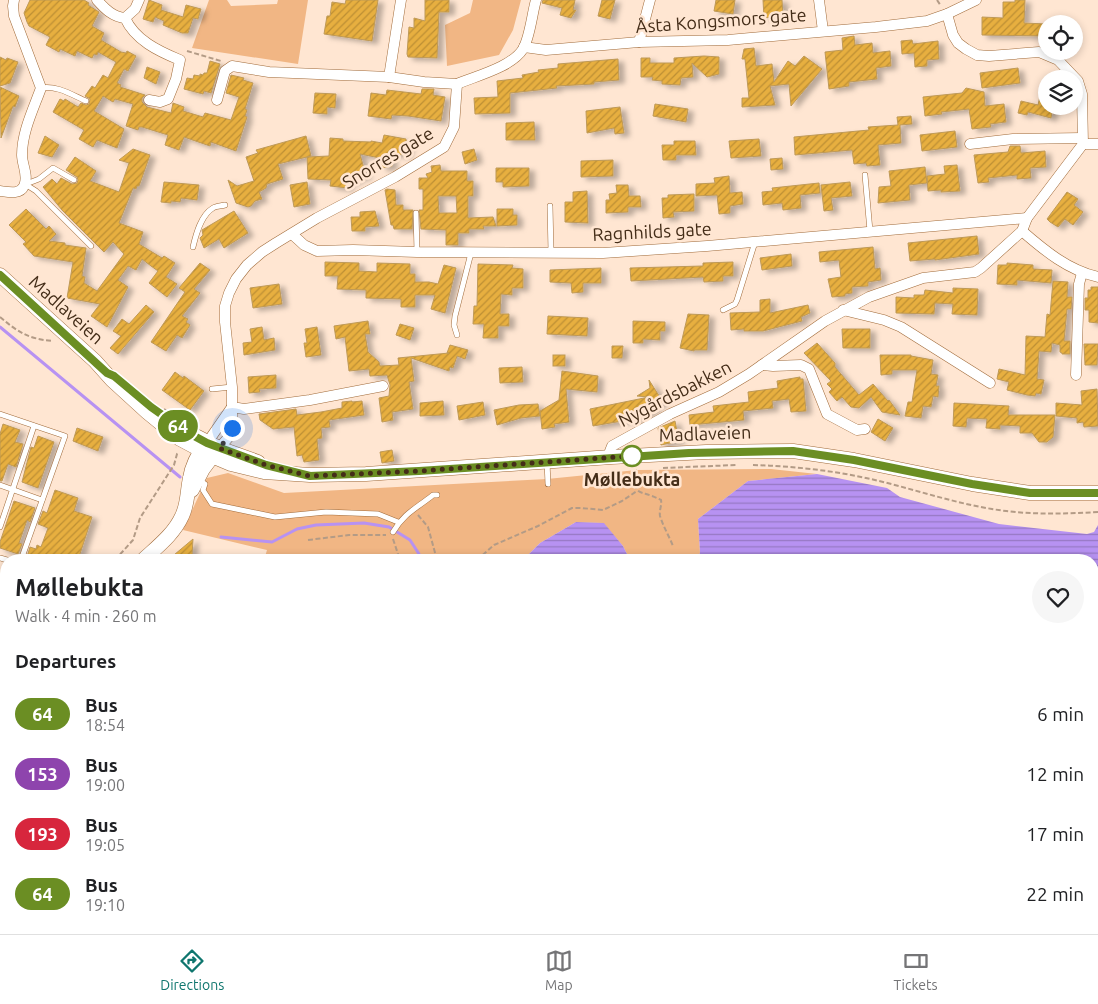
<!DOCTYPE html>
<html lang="en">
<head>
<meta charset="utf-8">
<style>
	body { margin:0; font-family:Ubuntu,sans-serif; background:#f6f6f6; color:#202124; height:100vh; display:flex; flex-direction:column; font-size:19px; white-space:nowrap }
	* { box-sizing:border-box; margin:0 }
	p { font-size:16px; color:#757577 }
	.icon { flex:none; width:28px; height:28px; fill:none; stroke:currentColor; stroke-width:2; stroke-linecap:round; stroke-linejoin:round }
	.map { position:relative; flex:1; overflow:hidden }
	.sheet { position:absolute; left:0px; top:554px; width:1099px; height:381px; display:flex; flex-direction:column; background:#fff; border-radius:20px 20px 0 0; box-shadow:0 2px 8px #0003 }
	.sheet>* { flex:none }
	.badge { padding:0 10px; border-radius:16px; font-size:18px; line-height:32px }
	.buttons { position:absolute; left:1038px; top:15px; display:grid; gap:10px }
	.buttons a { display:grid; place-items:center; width:45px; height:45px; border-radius:50%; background:#fff; box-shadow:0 2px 8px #0003; font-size:25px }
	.you { position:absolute; width:25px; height:25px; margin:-12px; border:4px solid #fff; border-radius:50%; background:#1a73e8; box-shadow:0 0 0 8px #1a73e833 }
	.map>.badge { position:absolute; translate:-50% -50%; box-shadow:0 0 0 2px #fff }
	h2 { padding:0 15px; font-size:19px; line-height:45px }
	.round { display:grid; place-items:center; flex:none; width:52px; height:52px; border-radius:26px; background:#f6f6f6 }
	.summary { display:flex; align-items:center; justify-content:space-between; height:85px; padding:0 15px }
	h1 { font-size:24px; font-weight:700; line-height:38px }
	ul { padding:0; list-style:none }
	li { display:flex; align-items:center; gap:15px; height:60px; padding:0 15px }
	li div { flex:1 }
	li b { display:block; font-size:19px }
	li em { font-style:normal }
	li .badge { min-width:55px; font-weight:700; text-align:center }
	.tabs { display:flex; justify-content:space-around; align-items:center; height:70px; border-top:1px solid #e0e0e0; background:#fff; font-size:14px; color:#757577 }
	.tabs a { display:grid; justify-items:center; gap:2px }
	.tabs .current { color:#0f766e }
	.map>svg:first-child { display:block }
</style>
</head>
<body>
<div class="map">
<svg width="1098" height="934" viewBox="0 0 1098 934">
	<defs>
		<pattern id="water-rules" width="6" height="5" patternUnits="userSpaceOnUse" patternTransform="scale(1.25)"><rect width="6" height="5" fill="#b792f2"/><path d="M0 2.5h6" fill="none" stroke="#9678c3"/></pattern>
		<pattern id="building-hatch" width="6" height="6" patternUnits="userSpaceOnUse" patternTransform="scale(1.25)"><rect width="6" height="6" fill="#e7af3f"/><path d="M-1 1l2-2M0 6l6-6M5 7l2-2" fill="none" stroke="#bd8f34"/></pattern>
		<filter id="shadow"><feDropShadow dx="5.5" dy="3" stdDeviation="2.5" flood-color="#0004"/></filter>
	</defs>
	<rect width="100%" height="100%" fill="#ffe6d2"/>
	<g fill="#f1b684">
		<polygon points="209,0 227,0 231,6 277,4 278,0 308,0 298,64 192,48"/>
		<polygon points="473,0 521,0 513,30 499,55 447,66 445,25 470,13"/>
		<polygon points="771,469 817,474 748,481 698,519 700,553 695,560 630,560 623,546 603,523 576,522 540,543 523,560 264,560 267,550 183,530 207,478 228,473 284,493 547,479 637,470"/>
		<polygon points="408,929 487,929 489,934 405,934"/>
	</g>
	<g fill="url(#water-rules)">
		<polygon points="817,474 887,488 900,497 999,524 1087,534 1094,532 1098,525 1098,934 533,934 533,929 1092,929 1092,560 695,560 700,553 698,519 748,481"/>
		<polygon points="576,522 604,523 623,546 630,560 523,560 540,543"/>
	</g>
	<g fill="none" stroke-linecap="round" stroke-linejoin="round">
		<g stroke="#b792f2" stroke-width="3">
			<polyline points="0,327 180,477"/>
			<polyline points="221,537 272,542 297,529 316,525 364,523 389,527 410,540 419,554 421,560"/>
		</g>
	</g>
	<g fill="url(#building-hatch)" stroke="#be9957" fill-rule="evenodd" filter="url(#shadow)">
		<polygon points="30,0 84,0 89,3 88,5 99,12 92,26 104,33 101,40 121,52 126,53 127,51 136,56 128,71 124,69 117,83 121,85 120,87 145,95 142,98 142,102 147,107 171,113 173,103 184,107 183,111 203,117 205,113 231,120 239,97 226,93 231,75 244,78 243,80 253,83 245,109 247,110 245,116 247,117 236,151 211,142 210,146 184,137 179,150 165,145 168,135 142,127 139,127 138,130 126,126 133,104 115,99 113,102 103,96 94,111 124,129 117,148 97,140 93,147 79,139 84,130 53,112 60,99 64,101 65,99 78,107 81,103 86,105 89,104 90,99 85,96 92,86 95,88 103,75 108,78 116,62 98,52 97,55 94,54 92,58 77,51 75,56 60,49 59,52 46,45 50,37 29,26 27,22 24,13"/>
		<polygon points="149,0 162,5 161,10 183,17 186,5 201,9 198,19 193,18 188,33 182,33 163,25 164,21 155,17 153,22 143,19"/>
		<polygon points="346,0 378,0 372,41 324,34 327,16 330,16 332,2 345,4"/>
		<polygon points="425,0 449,0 449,12 439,12 437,58 408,57 407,54 409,27 414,28 414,18 425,21"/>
		<polygon points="543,0 575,0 573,10 576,10 571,18 560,15 562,8 542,3"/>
		<polygon points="602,0 615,0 610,19 598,16"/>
		<polygon points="716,0 735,0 733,14 714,11"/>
		<polygon points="763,0 782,0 783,16 764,18"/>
		<polygon points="1015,0 1025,0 1024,23 1046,24 1046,36 982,35 982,17 1003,18 1003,2 1015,2"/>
		<polygon points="854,36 855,45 872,43 873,53 890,51 891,66 876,68 877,79 849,82 849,86 829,89 825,52 843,50 842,38"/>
		<polygon points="912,40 913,44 938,41 939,59 927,60 927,66 915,67 914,53 902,54 901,41"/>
		<polygon points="754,48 756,66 772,64 774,82 788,61 795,66 804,56 822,69 791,106 789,84 770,86 775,105 742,107 742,98 749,98 745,59 742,59 744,49"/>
		<polygon points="704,56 719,57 719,74 707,77 692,63 693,77 681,78 680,85 662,84 662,81 652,80 653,77 641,77 641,58 650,58 650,63 674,63 674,58"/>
		<polygon points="0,57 6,60 7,58 18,62 10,83 0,86"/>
		<polygon points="618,59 619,80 594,82 594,84 556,86 557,88 510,93 510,113 475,114 474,98 498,97 497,81 523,78 522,75 539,72 538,70 558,68 558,64"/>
		<polygon points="210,61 220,64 211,93 204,91 203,94 184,89 187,78 193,79 194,75 200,76 200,74 203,75 204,73 207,73"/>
		<polygon points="147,67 160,72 156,84 144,78"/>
		<polygon points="1018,68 1020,83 982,88 980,73"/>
		<polygon points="1043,83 1046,84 1046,106 1053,106 1051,118 1028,112 1027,115 1018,113 1021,101 1038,105"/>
		<polygon points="0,87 19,96 15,107 13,106 1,138"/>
		<polygon points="966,88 984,92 985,106 1004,104 1006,122 990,124 991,127 972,129 969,109 941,112 942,114 925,116 923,97 962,93"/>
		<polygon points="422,89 434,89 433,95 445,97 441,121 408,116 392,115 391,119 368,116 371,93 386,95 387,90 421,94"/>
		<polygon points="315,93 336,94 335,108 327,107 327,114 313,113"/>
		<polygon points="655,104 688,109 686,122 653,116"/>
		<polygon points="620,107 624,133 615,134 614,128 587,133 586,111"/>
		<polygon points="911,116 912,124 900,125 901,143 878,145 880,165 867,166 866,163 854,164 852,150 795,155 794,137 869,130 868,127 898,125 897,117"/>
		<polygon points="534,122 535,140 506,140 506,123"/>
		<polygon points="955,131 957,147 922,151 920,135"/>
		<polygon points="384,135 406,139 406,141 409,142 406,155 390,153 392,166 382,168 380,158 360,154 366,176 357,178 356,181 348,181 348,188 330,186 331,180 308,179 307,157 329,156 330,138 343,139 343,141 371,142 371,141 382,143"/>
		<polygon points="45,136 59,145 52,157 38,153"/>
		<polygon points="306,136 311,156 278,164 283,179 267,184 266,188 259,192 262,199 255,201 251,206 248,207 236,203 228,180 237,186 254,181 246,157 258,153 256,150"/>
		<polygon points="759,139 761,156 731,158 729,141"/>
		<polygon points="674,141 695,141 696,155 676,155 676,160 663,160 662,145 674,145"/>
		<polygon points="1010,146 1020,146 1021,153 1045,151 1046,167 1030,168 1031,178 1017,179 1017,175 988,178 989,182 978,183 974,155 1008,152"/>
		<polygon points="133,149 150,155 139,186 137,186 136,189 133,188 119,223 143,232 139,244 162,258 164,256 175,263 166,277 177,284 167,297 149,283 158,271 151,266 142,259 136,270 128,266 118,280 128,287 107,327 91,316 100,304 67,298 73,262 34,256 23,244 26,242 9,225 26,209 46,229 49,226 56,234 49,241 65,243 65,245 86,248 82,276 85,277 84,283 97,291 124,254 113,242 104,252 62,210 43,187 52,179 57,184 61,178 72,184 77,183 78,180 77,177 66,170 75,157 96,171 90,181 119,192 129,163 119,160"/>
		<polygon points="474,149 477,160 465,164 462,152"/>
		<polygon points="782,158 783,169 771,170 770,159"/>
		<polygon points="613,160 613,176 581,177 581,161"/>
		<path d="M440 165 441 171H467V181H473V196H468V218L493 217 496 226H483L484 229H469V233H458V245H446V230L421 229 419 210H423V189H419V178H428L426 174 432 172 431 166ZM438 196H456L457 213H439Z"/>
		<polygon points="957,165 960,191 941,192 941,190 928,191 927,176 945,174 944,166"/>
		<polygon points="925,167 927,183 909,185 910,200 878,203 879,187 891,186 889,171"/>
		<polygon points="496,168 529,168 529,186 503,187 503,182 496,182"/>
		<polygon points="729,176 730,193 742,192 743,204 730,206 730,213 719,214 717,195 696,196 696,184 715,183 714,178"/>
		<polygon points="164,182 199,185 197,200 181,198 180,202 171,201 171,203 161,202"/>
		<polygon points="307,182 310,204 294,207 290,185"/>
		<polygon points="850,182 852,196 831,198 833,210 824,211 821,185"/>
		<polygon points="819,183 820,193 800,195 801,208 783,210 782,203 763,205 762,192 773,191 772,188"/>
		<polygon points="616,185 628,185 629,196 640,196 641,207 628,207 628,212 606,213 606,200 610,200 609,194 617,193"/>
		<polygon points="387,189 395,190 396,205 403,205 403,210 413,210 412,229 394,229 393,225 391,225 385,190"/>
		<polygon points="587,191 588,223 565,222 565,202 573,202 573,192"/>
		<polygon points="1067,192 1078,199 1074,205 1083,212 1073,225 1065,219 1058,227 1050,222 1047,219"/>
		<polygon points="694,194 694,211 673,212 674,217 663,218 662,198 668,198 668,195"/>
		<polygon points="497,209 513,209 513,215 517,215 517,225 497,226"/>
		<polygon points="234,211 248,233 224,248 219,239 204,248 200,238 203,235 202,230"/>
		<polygon points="375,211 379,226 365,227 365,231 352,231 351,217 360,217 360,212"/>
		<polygon points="977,236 979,254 935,260 935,259 910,261 908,243"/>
		<polygon points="873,247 875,269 880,268 881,280 868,282 868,286 852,287 852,293 845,294 845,296 832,297 828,279 841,277 839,260 820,262 819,252"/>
		<polygon points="791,254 792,266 762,270 760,258"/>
		<polygon points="325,262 359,263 359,271 377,272 377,263 410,264 410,274 415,274 415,282 429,282 438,284 444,265 456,268 445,313 431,309 435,295 415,295 415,307 401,307 401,299 366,298 366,290 337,289 338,276 325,276"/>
		<polygon points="733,262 733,276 723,276 723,281 704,282 703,277 631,281 630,268 703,266 703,263"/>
		<polygon points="200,263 210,270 194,289 200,293 182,316 188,319 186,322 190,325 182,338 177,335 166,351 151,342 185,292 179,288"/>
		<polygon points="1007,263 1033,265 1033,269 1052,270 1051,283 1017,280 1017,285 997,284 998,265 1007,265"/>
		<polygon points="478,264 513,265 512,268 523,269 523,288 512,288 512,295 501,294 500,314 509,314 509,326 498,326 498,338 483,338 484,324 473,324 474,306 477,306"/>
		<polygon points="601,268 601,283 583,283 583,292 572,293 571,283 550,282 550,270"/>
		<polygon points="1053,281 1068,282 1067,297 1072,297 1071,309 1067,309 1064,341 1070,341 1070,354 1062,354 1062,353 1060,352 1060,345 1052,343 1051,352 1039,351 1037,379 1044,380 1041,394 1036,393 1035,396 1027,395 1007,390 1009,382 997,379 999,369 1025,375 1026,336 1045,337 1047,314 1050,315"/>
		<polygon points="279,284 282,304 253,308 250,288"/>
		<polygon points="1091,287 1098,287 1098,323 1089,322 1089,310 1085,310 1085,298 1088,298 1088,290 1091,290"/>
		<polygon points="953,288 978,289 977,315 952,314 953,304 935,303 934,314 896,313 896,297 914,298 914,295 924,295 925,290 953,293"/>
		<polygon points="770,299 770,313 808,305 810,313 801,317 802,321 763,331 744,331 744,329 731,330 730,313 760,312 760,300"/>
		<polygon points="146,305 154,312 118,354 110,348 121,336 113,331 122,319 129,324"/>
		<polygon points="688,314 709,315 707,350 694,350 694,351 680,348"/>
		<polygon points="548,316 588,318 587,336 547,334"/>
		<polygon points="368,321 370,334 365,334 368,352 379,362 380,366 399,365 398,358 449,353 447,353 450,345 468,350 465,359 457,356 453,368 450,367 449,371 411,358 414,381 409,382 413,409 392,412 393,420 382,422 379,398 389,396 390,385 387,375 370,376 369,369 349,371 345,337 336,339 334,326"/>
		<polygon points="633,321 665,322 665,331 660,331 660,340 643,339 643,343 633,343"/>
		<polygon points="400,324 414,328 410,340 396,335"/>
		<polygon points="262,327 264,340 274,338 275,350 244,355 243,343 252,342 250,329"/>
		<polygon points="317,327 321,355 306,357 304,343 307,343 305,329"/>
		<polygon points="842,329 870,329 870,348 843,348"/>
		<polygon points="817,343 835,363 835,367 859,395 873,384 888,401 889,400 900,415 882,412 871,397 859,408 851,407 842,397 837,401 829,392 832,389 827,384 831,381 804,353"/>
		<polygon points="1084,344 1098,344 1097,365 1085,365"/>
		<polygon points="612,346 623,346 622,358 612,358"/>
		<rect x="553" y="355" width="12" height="11"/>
		<polygon points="880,355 911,355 911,356 933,360 931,374 938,375 936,386 939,386 938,397 933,396 931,407 923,406 921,418 905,416 908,402 912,402 917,370 892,370 892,374 881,375"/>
		<polygon points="522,367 523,382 500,383 499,368"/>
		<polygon points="562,371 598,376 597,392 566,389 569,422 554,424 555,427 542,429 540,411 559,400"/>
		<polygon points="175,372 183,378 184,376 204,391 190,410 162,390"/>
		<polygon points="276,375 276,388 259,389 260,392 249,393 248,377"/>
		<polygon points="800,377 800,379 803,379 806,411 791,412 789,399 772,401 773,408 743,411 744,420 690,425 689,415 714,412 713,406 749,402 748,392 778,388 777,381"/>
		<polygon points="649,380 663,402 654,407 655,409 640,418 593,426 590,409 649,397 637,396 650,388"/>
		<polygon points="1097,389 1098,426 1084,427 1083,422 1077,423 1077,418 1056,416 1056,403 1082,405 1081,391"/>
		<polygon points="352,401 352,402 362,401 364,415 329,420 330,427 321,428 322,438 317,439 319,460 304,462 302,455 297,456 294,427 273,429 260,420 259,414 296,409 297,415 321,412 342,408 342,402"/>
		<polygon points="443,401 444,415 420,416 420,403"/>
		<polygon points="483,402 485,415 459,420 457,406"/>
		<polygon points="954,403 1009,406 1008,415 1055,415 1053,437 1047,442 1039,442 1032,433 1020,433 1020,426 1000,425 1000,429 986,428 987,419 967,418 966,427 953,426"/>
		<polygon points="538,404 540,416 521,418 497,425 494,410 519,405"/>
		<polygon points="878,419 893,428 885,441 871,432"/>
		<polygon points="675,421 679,441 661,445 658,428"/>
		<polygon points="3,424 20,430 15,442 23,444 16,467 8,464 2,481 0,481 0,434"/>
		<polygon points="77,428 103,437 98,451 73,441"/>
		<polygon points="38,436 54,442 38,488 22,482 31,447 34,448"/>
		<polygon points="392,450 394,461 382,463 380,452"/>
		<polygon points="55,490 78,498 74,511 92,517 78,560 63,556 62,559 57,557 56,560 28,560 29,558 27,557 30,547 36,549 37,545 41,547 48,528 38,524 43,511 47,513"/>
		<polygon points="14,501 35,508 30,522 27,520 19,543 22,544 18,554 0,548 0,542"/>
		<polygon points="193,539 192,556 183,560 168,560"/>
	</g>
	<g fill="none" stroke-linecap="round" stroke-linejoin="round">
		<g stroke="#a16b3a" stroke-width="6">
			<g id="service">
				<path d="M41 88C57 85 72 95 86 101"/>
				<polyline points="865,175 870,231"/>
				<polyline points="25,184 36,191 91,246"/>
				<polyline points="26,184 39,179 53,168 74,180"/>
				<polyline points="550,206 551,252"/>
				<polyline points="416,213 417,252"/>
				<path d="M193 247C196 234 201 215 213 208 216 206 221 206 225 205"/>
				<polyline points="723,310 735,304 737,300 755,242"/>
				<polyline points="457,335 454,325 455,316 471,253"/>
				<polyline points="212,389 232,387"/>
				<polyline points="0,414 65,436 21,560"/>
				<polyline points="547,462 548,484"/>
				<polyline points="199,480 205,484 203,490 212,504 275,517 326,512 378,514 398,522"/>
				<polyline points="0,485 42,500"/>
				<polyline points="0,527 34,426"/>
				<path d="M393 532C404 513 417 508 433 495H437"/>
				<polyline points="0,558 7,560"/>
				<polyline points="0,618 6,601"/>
				<polyline points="0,630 6,633"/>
			</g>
		</g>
		<g stroke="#a16b3a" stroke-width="11">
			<g id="minor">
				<path d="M97 0C105 9 113 17 125 18L135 9 139 0"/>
				<polyline points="819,0 823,31"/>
				<path d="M125 18C135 40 158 51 180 60L176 79 168 99 160 102 149 100"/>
				<polyline points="639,42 650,0"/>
				<polyline points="524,47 546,50 639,42 728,40 876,27 927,21 947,14 976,0"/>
				<polyline points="389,77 401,0"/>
				<path d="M457 84C476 76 512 67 523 49 530 37 532 14 536 0"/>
				<polyline points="217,100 225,71 232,66 269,72 389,77 424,82 457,84 454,127 444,147 395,177 317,218 276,243 262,252 247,265 236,279 229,293 225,306 225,322 232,387 232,428 228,438 219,448"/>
				<polyline points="970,144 1013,139 1082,138"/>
				<polyline points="1083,144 1098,144"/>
				<path d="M0 191C8 192 20 195 24 186 29 176 22 165 22 155 22 132 33 110 41 88L14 16 13 6 14 0"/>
				<path d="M1022 231C1045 251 1068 270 1098 277"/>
				<polyline points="292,234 304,245 317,251 353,250 417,252 603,253 707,246 1027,218"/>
				<polyline points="843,310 884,320 901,327 990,383"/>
				<polyline points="762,365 773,366 801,365 809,369 827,414 857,430 865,429"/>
				<polyline points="1076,375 1079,284 1082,273"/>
				<polyline points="232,407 244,409 310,400 383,386"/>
				<polyline points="207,443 232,407"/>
				<polyline points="611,457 610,451 612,446 670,414 719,392 749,374 825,321 869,297 923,278 975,272 981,268 1022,231 1027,218 1083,144 1082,94 1078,81 1058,60 1039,52 989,56 977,55 966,49 958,43 953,35 947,14"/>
			</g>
		</g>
		<g stroke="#a16b3a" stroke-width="15">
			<g id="secondary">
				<polyline points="0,275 95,361 112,380 147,412 180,439 212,456 231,464 264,472 310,475 366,474 611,457 706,452 793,451 854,460 972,484 1030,493 1098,493"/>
				<polyline points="184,430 219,448 258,462"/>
				<polyline points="192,490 203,469 218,449"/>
				<path d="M143 560C157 547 174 534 182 516 188 504 187 492 190 478 192 465 198 454 206 443"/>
				<polyline points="0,692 6,686"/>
			</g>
		</g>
		<g stroke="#b39b86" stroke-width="2" stroke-dasharray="5 2.5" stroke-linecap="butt">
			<polyline points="937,0 941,6"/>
			<polyline points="187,51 221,61"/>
			<path d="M0 317C19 333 29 339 53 341"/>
			<polyline points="164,409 179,419"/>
			<path d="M753 465C791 466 829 470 866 478 908 487 949 502 992 509 1027 515 1063 514 1098 512"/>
			<polyline points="663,468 736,465"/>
			<path d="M636 469C633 499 638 488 661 500 662 506 659 510 660 516 663 526 669 536 673 546"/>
			<polyline points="418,515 428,527 437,560"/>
			<polyline points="393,539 400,560"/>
			<polyline points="308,540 349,535 386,535"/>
			<polyline points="115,560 133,540 140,518 174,465 177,454 179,452"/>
			<polyline points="477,560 494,545 538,526 572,508 581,508 603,510 622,501 637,491"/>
			<polyline points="0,673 6,667"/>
			<polyline points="0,737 6,735"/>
			<polyline points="0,843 6,844"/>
			<polyline points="413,929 423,934"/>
			<polyline points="483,929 484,934"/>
			<polyline points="430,934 434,929"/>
		</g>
		<use href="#service" stroke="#fff" stroke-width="5"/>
		<use href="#minor" stroke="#fff" stroke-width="10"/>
		<use href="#secondary" stroke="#fff" stroke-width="14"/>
	</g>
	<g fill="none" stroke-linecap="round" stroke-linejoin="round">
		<g stroke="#fff" stroke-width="11">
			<polyline id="line" points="0,275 107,373 114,376 151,407 185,431 207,443 266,465 310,476 419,471 689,453 793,451 854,460 972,484 1030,493 1098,493"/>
		</g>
		<use href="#line" stroke="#6b8e23" stroke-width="8"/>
		<polyline stroke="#442d18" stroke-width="5" stroke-dasharray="0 9" points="232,428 228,438 219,448 266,465 310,476 419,471 632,456"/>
	</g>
	<circle fill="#fff" stroke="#6b8e23" stroke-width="2.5" cx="632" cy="456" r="10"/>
	<g text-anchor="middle" stroke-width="5" stroke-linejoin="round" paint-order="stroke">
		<g font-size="18" fill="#442d18" stroke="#ffe6d2">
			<text transform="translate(721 21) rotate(-4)" y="6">Åsta Kongsmors gate</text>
			<text transform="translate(388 158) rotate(-31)" y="6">Snorres gate</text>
			<text transform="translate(652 232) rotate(-3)" y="6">Ragnhilds gate</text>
			<text transform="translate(66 310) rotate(42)" y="6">Madlaveien</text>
			<text transform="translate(675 394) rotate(-27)" y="6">Nygårdsbakken</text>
			<text transform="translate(705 434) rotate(-2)" y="6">Madlaveien</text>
		</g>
		<g font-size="18" font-weight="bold" fill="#442d18" stroke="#ffe6d2">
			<text x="632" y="486">Møllebukta</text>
		</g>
	</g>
</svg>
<div class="buttons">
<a><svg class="icon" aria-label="locate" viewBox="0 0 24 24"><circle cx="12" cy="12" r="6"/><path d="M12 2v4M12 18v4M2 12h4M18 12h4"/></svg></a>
<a><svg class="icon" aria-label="layers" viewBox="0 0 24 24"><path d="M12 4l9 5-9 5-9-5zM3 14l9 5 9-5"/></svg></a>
</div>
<div class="you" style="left:232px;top:428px"></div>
<b class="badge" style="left:178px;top:426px;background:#6b8e23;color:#fff">64</b>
<section class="sheet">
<div class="summary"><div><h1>Møllebukta</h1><p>Walk · 4 min · 260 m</p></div><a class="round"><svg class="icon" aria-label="heart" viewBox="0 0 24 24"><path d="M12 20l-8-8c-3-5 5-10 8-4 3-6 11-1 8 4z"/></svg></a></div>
<h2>Departures</h2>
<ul>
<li><span class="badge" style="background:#6b8e23;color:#fff">64</span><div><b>Bus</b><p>18:54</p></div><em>6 min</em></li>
<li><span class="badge" style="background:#8e44ad;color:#fff">153</span><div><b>Bus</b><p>19:00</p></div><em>12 min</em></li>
<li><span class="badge" style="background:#d7263d;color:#fff">193</span><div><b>Bus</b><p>19:05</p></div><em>17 min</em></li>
<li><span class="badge" style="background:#6b8e23;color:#fff">64</span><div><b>Bus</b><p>19:10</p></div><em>22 min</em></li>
</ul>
</section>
</div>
<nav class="tabs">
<a class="current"><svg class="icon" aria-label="directions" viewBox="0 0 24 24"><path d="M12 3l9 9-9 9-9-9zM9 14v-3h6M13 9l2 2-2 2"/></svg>Directions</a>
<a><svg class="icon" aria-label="map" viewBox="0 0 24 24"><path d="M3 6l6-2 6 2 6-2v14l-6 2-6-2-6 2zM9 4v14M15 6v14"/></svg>Map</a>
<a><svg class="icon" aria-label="tickets" viewBox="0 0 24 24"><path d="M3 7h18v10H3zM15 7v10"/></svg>Tickets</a>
</nav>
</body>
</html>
